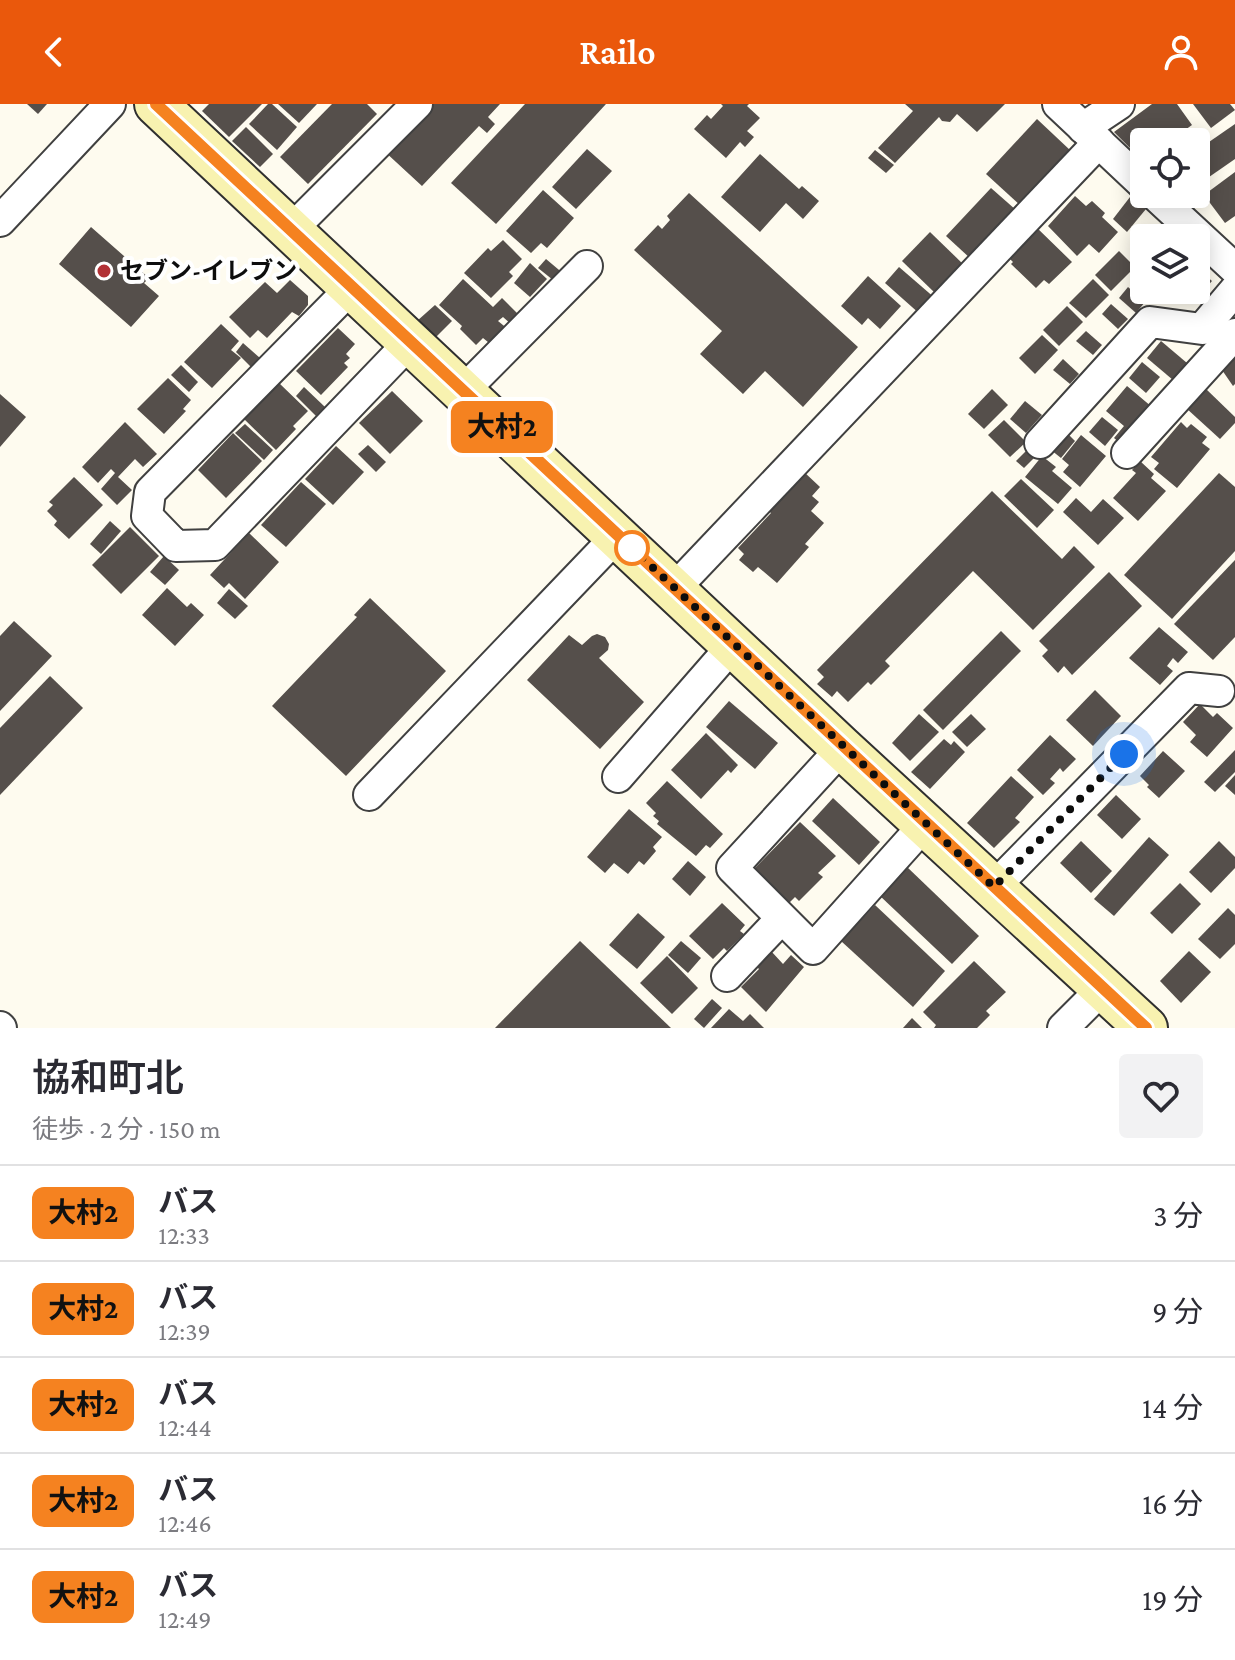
<!DOCTYPE html>
<html lang="ja">
<head>
<meta charset="utf-8">
<style>
	body { margin:0; font-family:"Crimson Pro","Noto Sans JP",serif; background:#f2f2f3; color:#2b2b33; height:100vh; display:flex; flex-direction:column; font-size:30px; white-space:nowrap }
	* { box-sizing:border-box; margin:0 }
	p { font-size:26px; color:#7c7c81 }
	.icon { flex:none; width:44px; height:44px; fill:none; stroke:currentColor; stroke-width:2; stroke-linecap:round; stroke-linejoin:round }
	.map { position:relative; height:924px; overflow:hidden }
	.drawer { display:flex; flex-direction:column; background:#fff; flex:1 }
	.drawer>* { flex:none }
	.badge { padding:0 16px; border-radius:12px; font-size:28px; line-height:52px }
	.fabs { position:absolute; left:1130px; top:24px; display:grid; gap:16px }
	.fabs a { display:grid; place-items:center; width:80px; height:80px; border-radius:8px; background:#fff; box-shadow:0 4px 20px #0003; font-size:40px }
	.you { position:absolute; width:40px; height:40px; margin:-20px; border:6px solid #fff; border-radius:50%; background:#1a73e8; box-shadow:0 0 0 12px #1a73e833 }
	.map>.badge { position:absolute; translate:-50% -50%; box-shadow:0 0 0 4px #fff }
	.round { display:grid; place-items:center; flex:none; width:84px; height:84px; border-radius:8px; background:#f2f2f3 }
	.headline { display:flex; align-items:center; justify-content:space-between; height:136px; padding:0 32px }
	h1 { font-size:38px; font-weight:600; line-height:60px }
	ul { padding:0; list-style:none }
	li { display:flex; align-items:center; gap:24px; height:96px; padding:0 32px; border-top:2px solid #e1e1e2 }
	li div { flex:1 }
	li b { display:block; font-size:30px }
	li em { font-style:normal }
	li .badge { min-width:88px; font-weight:700; text-align:center }
	header { display:flex; justify-content:space-between; align-items:center; height:104px; padding:0 32px; background:#ea580c; color:#fff; font-size:36px; font-weight:600 }
	.map>svg:first-child { display:block }
</style>
</head>
<body>
<header><svg class="icon" aria-label="back" viewBox="0 0 24 24"><path d="M15 5l-7 7 7 7"/></svg>Railo<svg class="icon" aria-label="person" viewBox="0 0 24 24"><circle cx="12" cy="8" r="4"/><path d="M4 21q1-7 8-7t8 7"/></svg></header>
<div class="map">
<svg width="1235" height="924" viewBox="0 0 1235 924">
	<rect width="100%" height="100%" fill="#fefbef"/>
	<g fill="#554f4b">
		<polygon points="27,0 47,0 38,10"/>
		<polygon points="209,0 262,0 229,33 202,7"/>
		<polygon points="268,0 272,0 297,23 277,46 249,20"/>
		<polygon points="278,0 317,0 299,19"/>
		<polygon points="332,0 367,0 377,10 308,80 280,53"/>
		<polygon points="425,0 500,0 488,13 495,20 487,29 479,22 422,82 383,46"/>
		<polygon points="525,0 606,0 496,120 451,79"/>
		<polygon points="721,0 749,0 747,2 760,14 747,27 754,33 745,43 740,38 726,54 694,25 707,11 711,15 723,2"/>
		<polygon points="905,0 1005,0 977,28 957,10 950,18 942,17 939,13 895,59 878,44 913,7"/>
		<polygon points="1152,0 1177,0 1192,21 1175,33 1177,36 1175,38 1144,38 1144,46 1137,51 1114,28"/>
		<polygon points="1193,0 1230,0 1235,6 1211,24"/>
		<polygon points="1037,15 1071,47 1021,102 986,70"/>
		<polygon points="1235,20 1235,55 1199,80 1196,75 1196,47"/>
		<polygon points="246,23 273,50 260,63 232,37"/>
		<polygon points="587,45 612,67 576,105 552,83"/>
		<polygon points="875,46 894,61 886,69 868,54"/>
		<polygon points="760,50 799,85 802,82 819,97 803,115 786,99 760,128 721,93"/>
		<polygon points="1235,68 1235,112 1225,119 1204,91"/>
		<polygon points="991,84 1016,106 971,155 946,132"/>
		<polygon points="543,86 574,114 547,144 541,139 531,149 506,127"/>
		<polygon points="689,89 858,243 803,303 765,267 743,290 700,250 722,227 634,146 658,121 662,125 670,116 667,112"/>
		<polygon points="1075,92 1086,102 1092,97 1105,109 1102,113 1118,128 1099,149 1089,140 1077,152 1048,122"/>
		<polygon points="1130,93 1146,105 1127,128 1113,115"/>
		<polygon points="1034,121 1072,158 1049,180 1044,176 1036,184 1011,160 1013,158 1010,155 1022,142 1017,138"/>
		<polygon points="91,123 149,174 144,179 159,192 131,223 59,160"/>
		<polygon points="930,128 964,161 936,190 902,157"/>
		<polygon points="503,136 522,155 509,168 513,172 491,194 464,169 488,144 491,147"/>
		<polygon points="1119,147 1135,163 1111,187 1095,171"/>
		<polygon points="546,155 565,171 558,180 538,164"/>
		<polygon points="530,159 547,175 530,193 514,179"/>
		<polygon points="899,163 936,195 921,211 885,179"/>
		<polygon points="1196,163 1212,177 1193,198 1181,186 1196,186"/>
		<polygon points="868,172 901,202 880,225 868,214 862,221 841,202"/>
		<polygon points="463,175 493,203 502,194 521,213 513,222 503,213 498,217 509,226 494,243 483,234 476,241 460,225 462,222 439,201"/>
		<polygon points="1093,175 1109,191 1086,214 1069,199"/>
		<polygon points="290,176 308,192 308,201 299,212 292,208 267,234 258,226 250,234 229,213 265,178 277,189"/>
		<polygon points="1128,183 1145,198 1136,209 1119,194"/>
		<polygon points="1111,200 1128,215 1118,225 1102,210"/>
		<polygon points="435,201 452,217 435,234 417,217"/>
		<polygon points="1067,202 1083,218 1059,242 1043,226"/>
		<polygon points="221,220 239,237 231,246 241,254 212,284 184,258"/>
		<polygon points="338,224 355,240 346,250 350,254 344,259 348,263 321,291 296,267"/>
		<polygon points="1086,227 1102,241 1093,251 1076,237"/>
		<polygon points="1042,231 1058,246 1035,270 1019,254"/>
		<polygon points="1161,237 1187,259 1173,276 1147,254"/>
		<polygon points="243,239 260,254 252,264 236,248"/>
		<polygon points="1235,253 1235,280 1233,282 1222,266"/>
		<polygon points="1063,255 1079,270 1070,280 1053,266"/>
		<polygon points="1142,258 1160,273 1146,289 1129,274"/>
		<polygon points="181,261 198,278 189,288 171,271"/>
		<polygon points="168,274 191,296 183,305 186,307 164,330 137,305"/>
		<polygon points="279,279 308,307 293,322 296,325 276,346 244,315"/>
		<polygon points="1127,282 1152,303 1121,340 1114,334 1124,322 1106,307"/>
		<polygon points="304,283 325,303 316,312 296,292"/>
		<polygon points="1205,284 1235,313 1235,319 1220,335 1186,304"/>
		<polygon points="992,285 1008,301 984,325 968,310"/>
		<polygon points="392,287 423,317 390,350 359,319"/>
		<polygon points="0,290 26,313 0,343"/>
		<polygon points="1025,297 1042,311 1026,329 1010,315"/>
		<polygon points="1102,313 1118,326 1105,342 1089,328"/>
		<polygon points="1004,316 1026,338 1010,353 988,331"/>
		<polygon points="125,318 157,350 143,363 135,355 118,373 132,386 117,401 101,385 115,369 111,365 98,379 82,363"/>
		<polygon points="1181,318 1187,324 1191,320 1207,333 1202,339 1210,345 1177,384 1154,365 1159,359 1151,353"/>
		<polygon points="245,320 273,346 264,356 235,329"/>
		<polygon points="1066,328 1075,337 1061,354 1051,346"/>
		<polygon points="233,329 262,357 226,394 198,366"/>
		<polygon points="1081,331 1106,352 1080,383 1063,368 1069,361 1062,355"/>
		<polygon points="368,341 386,358 376,368 358,350"/>
		<polygon points="336,342 364,368 333,401 305,375"/>
		<polygon points="1030,343 1038,350 1024,364 1016,357"/>
		<polygon points="1042,352 1056,363 1052,367 1072,384 1058,400 1025,373"/>
		<polygon points="1140,357 1154,370 1151,374 1166,387 1138,417 1113,394 1136,369 1132,366"/>
		<polygon points="803,367 820,383 812,392 819,398 811,407 824,419 805,440 809,443 777,479 758,463 753,468 739,456 744,450 738,444 771,409 768,406"/>
		<polygon points="1219,369 1235,383 1235,447 1172,515 1124,471"/>
		<polygon points="74,373 103,401 69,435 54,421 57,417 47,407 53,401 49,398"/>
		<polygon points="1021,375 1054,406 1037,424 1004,392"/>
		<polygon points="301,378 326,400 286,443 261,421"/>
		<polygon points="992,387 1062,455 1074,442 1095,463 1033,526 973,467 885,557 890,562 871,581 868,578 848,598 837,587 832,593 817,580 824,573 817,566"/>
		<polygon points="1076,394 1091,408 1103,395 1124,414 1098,441 1063,408"/>
		<polygon points="110,417 121,427 101,450 90,440"/>
		<polygon points="130,423 159,452 121,490 92,461"/>
		<polygon points="249,429 279,458 245,495 229,479 224,484 210,471"/>
		<polygon points="164,452 179,466 165,481 150,468"/>
		<polygon points="1235,456 1235,533 1213,556 1174,520"/>
		<polygon points="1109,468 1142,502 1072,571 1064,562 1058,569 1042,552 1048,546 1039,537"/>
		<polygon points="167,484 187,503 191,499 204,511 175,542 142,511"/>
		<polygon points="229,485 248,502 235,515 217,499"/>
		<polygon points="370,494 446,567 346,672 272,602 357,513 354,511"/>
		<polygon points="14,517 52,552 0,607 0,532"/>
		<polygon points="1159,523 1188,548 1178,559 1173,554 1167,562 1173,567 1160,581 1129,554"/>
		<polygon points="1001,527 1021,547 943,626 923,606"/>
		<polygon points="569,531 582,541 592,532 597,530 605,533 609,540 608,546 599,554 644,598 600,645 527,576"/>
		<polygon points="50,572 83,604 0,691 0,624"/>
		<polygon points="1095,586 1121,612 1093,642 1066,616"/>
		<polygon points="729,597 778,639 755,665 706,623"/>
		<polygon points="1200,600 1213,613 1217,609 1233,624 1207,653 1190,638 1196,631 1183,618"/>
		<polygon points="919,610 939,628 910,657 892,639"/>
		<polygon points="971,610 986,625 967,643 952,628"/>
		<polygon points="706,629 738,661 731,669 728,666 701,695 671,666"/>
		<polygon points="1050,631 1076,655 1063,668 1060,664 1050,675 1055,679 1043,691 1017,666"/>
		<polygon points="944,635 951,641 954,637 965,648 930,685 911,668"/>
		<polygon points="1235,646 1235,668 1215,688 1204,678"/>
		<polygon points="1163,647 1185,667 1159,694 1147,683 1149,681 1140,672"/>
		<polygon points="1235,671 1235,691 1225,682"/>
		<polygon points="1011,672 1034,693 1015,714 1020,718 994,744 967,719"/>
		<polygon points="667,677 723,730 710,744 706,741 696,752 657,720 659,717 653,712 656,709 646,699"/>
		<polygon points="1116,691 1141,715 1122,735 1097,711"/>
		<polygon points="833,694 880,738 859,761 812,717"/>
		<polygon points="629,705 662,733 653,743 656,747 644,761 639,757 628,770 614,759 605,769 587,753"/>
		<polygon points="800,718 836,752 818,769 823,773 799,797 795,793 789,799 754,765"/>
		<polygon points="1149,733 1169,751 1114,812 1094,795"/>
		<polygon points="1081,737 1112,767 1091,789 1060,759"/>
		<polygon points="1219,737 1235,753 1235,764 1211,789 1189,768"/>
		<polygon points="688,757 706,773 690,792 672,775"/>
		<polygon points="906,762 979,832 952,860 879,791"/>
		<polygon points="1180,779 1201,800 1172,830 1150,809"/>
		<polygon points="722,799 745,821 740,827 744,830 727,847 724,844 713,855 689,832"/>
		<polygon points="875,801 945,867 913,903 841,837"/>
		<polygon points="1228,804 1235,811 1235,840 1220,855 1198,835"/>
		<polygon points="638,809 665,833 637,865 609,841"/>
		<polygon points="580,837 671,924 495,924"/>
		<polygon points="681,837 701,854 688,869 668,851"/>
		<polygon points="771,847 783,860 791,851 804,863 766,908 741,883 759,865 756,862"/>
		<polygon points="1189,847 1211,868 1181,899 1160,877"/>
		<polygon points="667,852 698,884 672,910 640,879"/>
		<polygon points="974,857 1006,888 986,907 990,911 977,924 934,924 936,921 923,908"/>
		<polygon points="712,895 722,904 704,924 694,915"/>
		<polygon points="729,905 743,917 750,910 764,924 711,924"/>
		<polygon points="912,914 922,924 903,924"/>
	</g>
	<g fill="none" stroke-linecap="round" stroke-linejoin="round">
		<g stroke="#404040" stroke-width="34">
			<g id="street">
				<polyline points="1058,0 1144,81"/>
				<polyline points="1083,24 1119,0"/>
				<polyline points="1154,90 1235,165"/>
				<polyline points="0,117 110,0"/>
				<polyline points="291,126 417,0"/>
				<polyline points="352,183 150,388 147,412 176,442 215,441 410,238"/>
				<polyline points="463,287 587,162"/>
				<polyline points="1040,339 1150,218 1202,225 1235,186"/>
				<polyline points="1127,349 1235,230"/>
				<polyline points="675,484 1099,38"/>
				<polyline points="842,644 732,764 813,845 926,719"/>
				<polyline points="618,673 734,540"/>
				<polyline points="369,691 618,431"/>
				<polyline points="994,783 1189,584 1219,587"/>
				<polyline points="727,872 781,815"/>
				<polyline points="0,923 1,924"/>
				<polyline points="1063,924 1103,884"/>
			</g>
		</g>
		<g stroke="#2f2f2f" stroke-width="46">
			<polyline id="secondary" points="156,0 842,644 1146,924"/>
		</g>
		<use href="#street" stroke="#fff" stroke-width="30"/>
		<use href="#secondary" stroke="#f8f2b0" stroke-width="42"/>
	</g>
	<g fill="none" stroke-linecap="round" stroke-linejoin="round">
		<g stroke="#fff" stroke-width="18">
			<polyline id="line" points="156,0 1146,924"/>
		</g>
		<use href="#line" stroke="#f58220" stroke-width="12"/>
		<polyline stroke="#0d0d0d" stroke-width="8" stroke-dasharray="0 14.4" points="632,444 994,783 1124,650"/>
	</g>
	<circle fill="#b23135" stroke="#fff" stroke-width="3" cx="104" cy="167" r="8"/>
	<circle fill="#fff" stroke="#f58220" stroke-width="4" cx="632" cy="444" r="16"/>
	<g text-anchor="middle" stroke-width="8" stroke-linejoin="round" paint-order="stroke">
		<g font-size="24" font-weight="bold" fill="#0d0d0d" stroke="#fff" text-anchor="start">
			<text x="120" y="175">セブン-イレブン</text>
		</g>
	</g>
</svg>
<div class="fabs">
<a><svg class="icon" aria-label="locate" viewBox="0 0 24 24"><circle cx="12" cy="12" r="6"/><path d="M12 2v4M12 18v4M2 12h4M18 12h4"/></svg></a>
<a><svg class="icon" aria-label="layers" viewBox="0 0 24 24"><path d="M12 4l9 5-9 5-9-5zM3 14l9 5 9-5"/></svg></a>
</div>
<div class="you" style="left:1124px;top:650px"></div>
<b class="badge" style="left:502px;top:323px;background:#f58220;color:#111">大村2</b>
</div>
<section class="drawer">
<div class="headline"><div><h1>協和町北</h1><p>徒歩 · 2 分 · 150 m</p></div><a class="round"><svg class="icon" aria-label="heart" viewBox="0 0 24 24"><path d="M12 20l-8-8c-3-5 5-10 8-4 3-6 11-1 8 4z"/></svg></a></div>
<ul>
<li><span class="badge" style="background:#f58220;color:#111">大村2</span><div><b>バス</b><p>12:33</p></div><em>3 分</em></li>
<li><span class="badge" style="background:#f58220;color:#111">大村2</span><div><b>バス</b><p>12:39</p></div><em>9 分</em></li>
<li><span class="badge" style="background:#f58220;color:#111">大村2</span><div><b>バス</b><p>12:44</p></div><em>14 分</em></li>
<li><span class="badge" style="background:#f58220;color:#111">大村2</span><div><b>バス</b><p>12:46</p></div><em>16 分</em></li>
<li><span class="badge" style="background:#f58220;color:#111">大村2</span><div><b>バス</b><p>12:49</p></div><em>19 分</em></li>
</ul>
</section>
</body>
</html>
